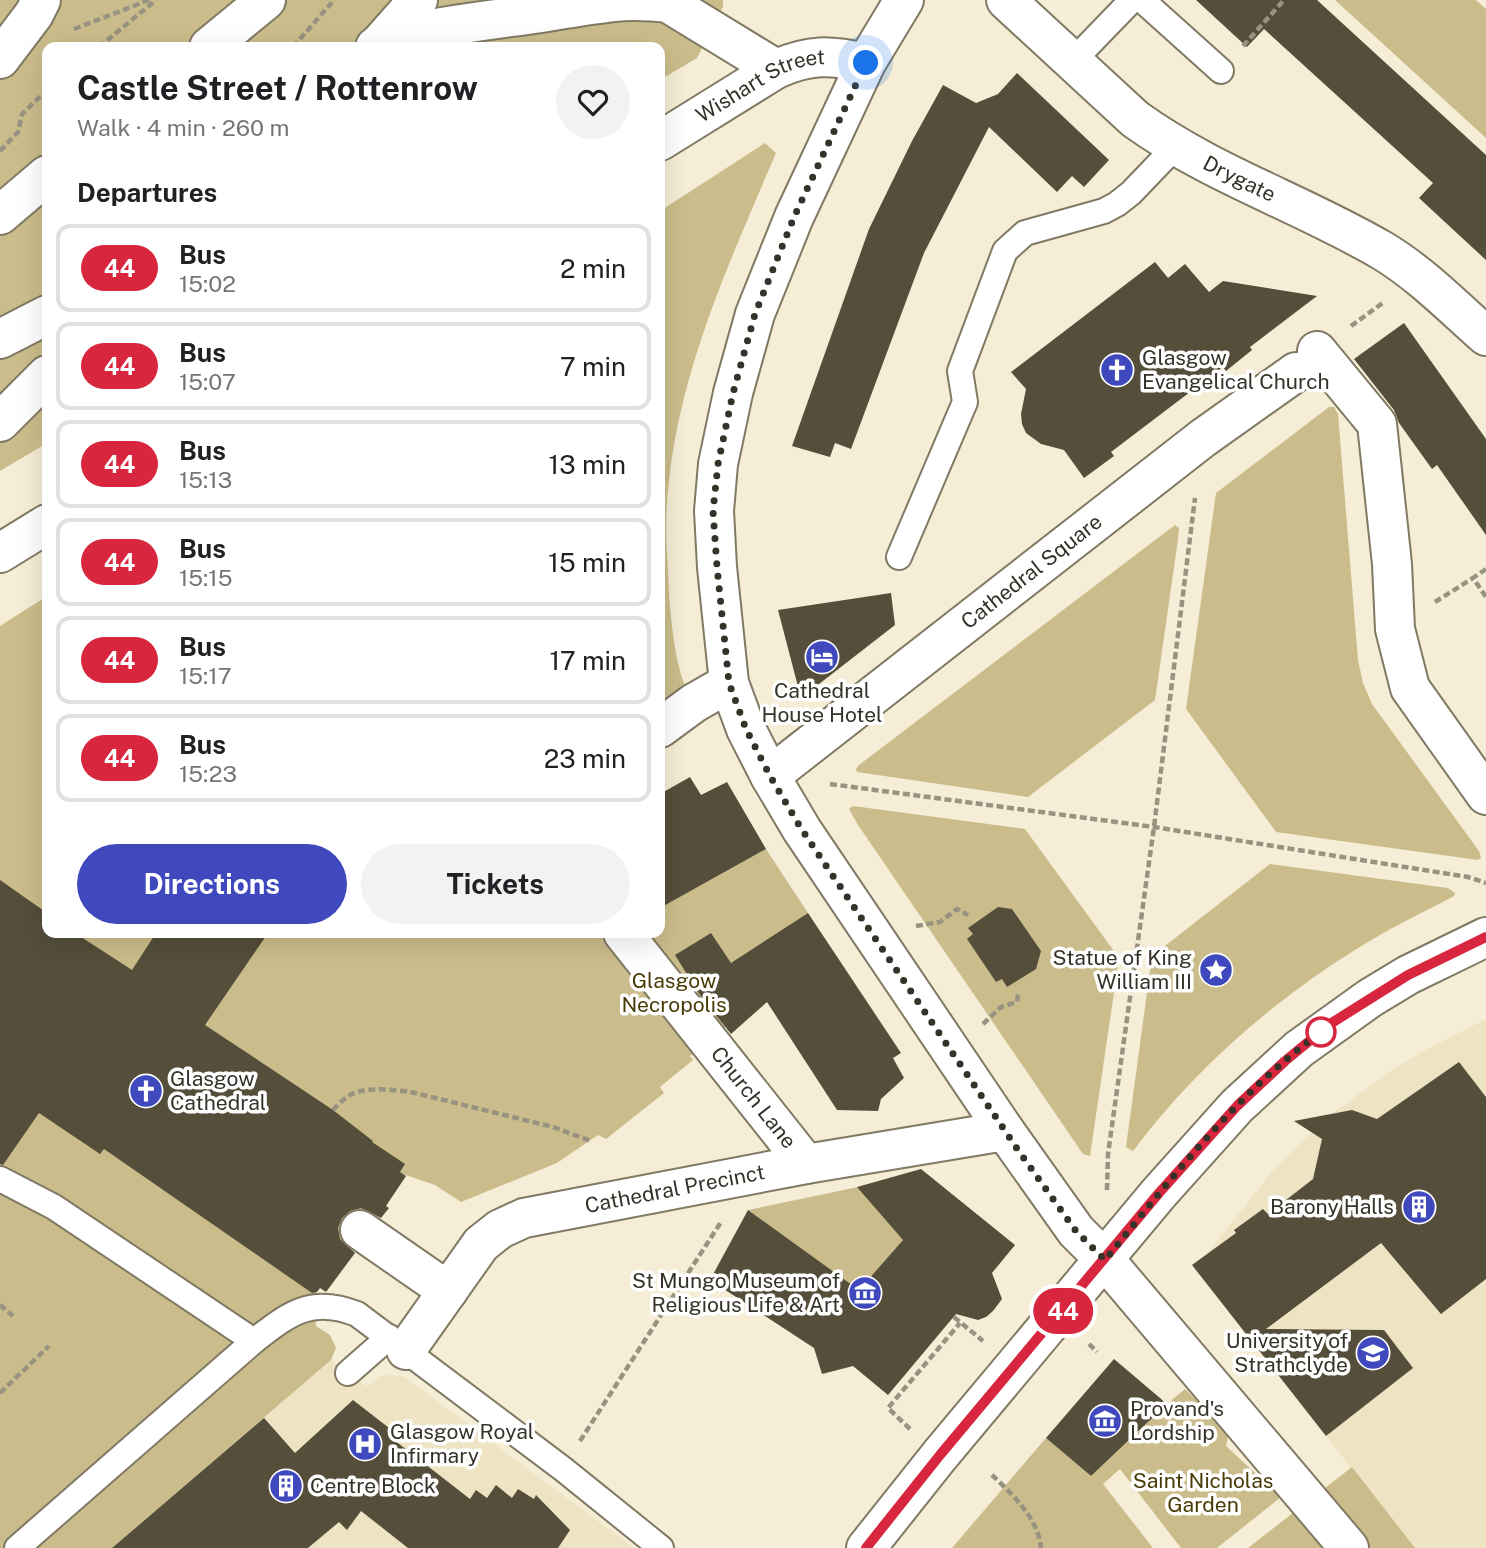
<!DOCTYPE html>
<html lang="en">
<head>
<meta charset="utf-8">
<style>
	body { margin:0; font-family:"Public Sans",sans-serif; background:#f2f2f2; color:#202124; height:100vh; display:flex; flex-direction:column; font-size:26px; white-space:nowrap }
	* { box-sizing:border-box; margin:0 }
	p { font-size:23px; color:#757577 }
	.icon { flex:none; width:38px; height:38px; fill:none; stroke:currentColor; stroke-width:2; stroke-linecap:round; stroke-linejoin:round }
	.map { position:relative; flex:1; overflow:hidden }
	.side { position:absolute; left:42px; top:42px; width:623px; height:896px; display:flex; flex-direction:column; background:#fff; border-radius:14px; box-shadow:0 7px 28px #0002 }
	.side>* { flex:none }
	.badge { padding:0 14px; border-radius:23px; font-size:24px; line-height:46px }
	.you { position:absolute; width:35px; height:35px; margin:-18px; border:5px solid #fff; border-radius:50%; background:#1a73e8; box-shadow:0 0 0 10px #1a73e833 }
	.map>.badge { position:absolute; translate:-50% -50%; box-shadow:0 0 0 4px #fff }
	h2 { padding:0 35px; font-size:26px; line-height:63px }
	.round { display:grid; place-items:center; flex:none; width:74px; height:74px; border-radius:37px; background:#f2f2f2 }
	.headline { display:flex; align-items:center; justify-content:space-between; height:119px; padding:0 35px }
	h1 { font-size:33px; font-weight:700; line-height:52px }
	.action { display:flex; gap:14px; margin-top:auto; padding:14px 35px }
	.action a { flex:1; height:80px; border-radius:42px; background:#3f49bd; color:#fff; font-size:28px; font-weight:700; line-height:80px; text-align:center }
	.action a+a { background:#f2f2f2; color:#202124 }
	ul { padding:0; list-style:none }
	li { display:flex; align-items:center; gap:21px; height:88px; margin:0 14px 10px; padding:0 21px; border:4px solid #e0e0e0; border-radius:14px }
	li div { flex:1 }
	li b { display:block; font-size:26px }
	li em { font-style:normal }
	li .badge { min-width:77px; font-weight:700; text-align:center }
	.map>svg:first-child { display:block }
</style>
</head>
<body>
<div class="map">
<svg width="1486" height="1548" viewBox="0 0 1486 1548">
	<rect width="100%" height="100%" fill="#f5edd5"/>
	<g fill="#eee4c4">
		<polygon points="1486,1019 1486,1548 1414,1548 1195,1269 1275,1168 1328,1117 1393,1069 1431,1047"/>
		<polygon points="331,1360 366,1386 382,1376 391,1375 405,1377 634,1548 112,1548"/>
	</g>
	<g fill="#cbbd8b">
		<polygon points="0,0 723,0 723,7 697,58 660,80 660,47 47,47 47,443 0,471"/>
		<polygon points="1335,0 1476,0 1486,9 1486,138"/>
		<path d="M765 143 776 153C731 258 681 367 669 481 665 511 666 542 668 572 669 603 673 654 684 683 688 694 693 706 698 717L660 739V211Z"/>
		<polygon points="1329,407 1334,407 1338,414 1358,660 1363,683 1372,704 1479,851 1481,858 1478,860 1276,832 1186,709 1216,493"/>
		<polygon points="1175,525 1179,528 1178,539 1155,700 1028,797 857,772 856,769 859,765"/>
		<polygon points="47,596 47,933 660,933 660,888 669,903 766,849 808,913 739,958 729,1024 690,1056 693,1060 660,1087 664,1093 606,1139 598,1135 557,1163 461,1202 435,1185 400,1173 313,1297 316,1326 330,1335 336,1348 331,1360 112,1548 0,1548 0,626"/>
		<polygon points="853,806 1025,829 1119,958 1090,1156 1083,1154 858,825 849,809"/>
		<path d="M1270 864 1448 888 1455 893 1454 896C1420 914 1386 930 1355 950 1270 1003 1193 1071 1133 1151L1126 1147 1152 956Z"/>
		<polygon points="858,1187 885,1219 946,1191 859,1290 748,1210"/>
		<polygon points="1185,1389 1229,1432 1226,1446 1281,1497 1217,1548 1181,1548 1120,1469 1103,1484 1153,1548 952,1548 1046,1438 1091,1476 1167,1404"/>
		<polygon points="1352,1467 1415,1548 1248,1548"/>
	</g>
	<g fill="#544e3a">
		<polygon points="1196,0 1317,0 1486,155 1486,260 1419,198 1433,183 1264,29 1247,47"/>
		<polygon points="1017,73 1109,160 1084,187 1072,176 1057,192 989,127 924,253 851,449 835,443 830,457 792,446 869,229 912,141 943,85 976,103 998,94"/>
		<polygon points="1155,262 1168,278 1185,264 1209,292 1223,281 1317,296 1250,347 1252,350 1226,371 1223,367 1111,452 1114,456 1084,478 1064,450 1041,444 1026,433 1022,424 1021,414 1026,389 1011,372"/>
		<polygon points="1404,323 1486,439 1486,535 1437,465 1432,469 1399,423 1394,410 1354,359"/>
		<polygon points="891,593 895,625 801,698 778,610"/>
		<polygon points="690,777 701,795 727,782 766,849 660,908 660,794"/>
		<polygon points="0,880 47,913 47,933 75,933 132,970 156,933 268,933 205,1025 333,1110 373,1141 372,1142 405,1164 400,1172 406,1176 386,1206 389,1208 381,1218 361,1208 350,1211 342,1218 338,1228 340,1239 355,1253 326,1292 320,1288 317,1292 312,1293 104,1149 100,1154 39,1113 3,1165 0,1164"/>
		<polygon points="998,907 1012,909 1041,951 1036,969 1007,987 1002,979 996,982 967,939 973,934 968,928"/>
		<polygon points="808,913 901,1053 893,1058 904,1078 881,1099 878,1111 837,1110 767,1002 731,1034 700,995 675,955 711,933 731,963"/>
		<polygon points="1459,1062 1486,1097 1486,1279 1441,1314 1381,1243 1266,1329 1384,1330 1413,1368 1326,1436 1192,1265 1236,1233 1234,1230 1263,1209 1268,1214 1313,1179 1322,1139 1294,1121 1352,1110 1377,1119"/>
		<polygon points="921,1169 1015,1245 992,1273 1002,1299 993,1311 986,1317 978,1320 956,1314 888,1395 853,1366 822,1374 814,1348 710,1280 748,1210 859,1290 903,1240 857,1187"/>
		<polygon points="1114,1359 1167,1404 1091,1476 1046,1438"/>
		<polygon points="353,1400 393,1431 389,1436 470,1499 476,1490 487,1498 496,1485 512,1498 518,1489 534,1499 536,1495 570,1530 558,1548 408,1548 361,1511 347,1530 339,1522 308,1548 112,1548 264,1418 295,1453"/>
	</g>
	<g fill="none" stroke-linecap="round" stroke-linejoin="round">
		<g stroke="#807963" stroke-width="28">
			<g id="lane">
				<polyline points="1142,0 1221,71"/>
				<polyline points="1072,62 1132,0"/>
				<polyline points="899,557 965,402 960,371 1005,251 1025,233 1104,211 1117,204 1131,193 1176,146"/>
				<path d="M0 1179 54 1207 254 1341C290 1313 311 1296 357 1314L563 1469 661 1548"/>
				<polyline points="348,1373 389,1337"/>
				<polyline points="17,1548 254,1341"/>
			</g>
		</g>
		<g stroke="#807963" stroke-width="42">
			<g id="street">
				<path id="s1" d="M1006 0 1135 119C1211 174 1303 204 1383 251 1421 274 1453 307 1486 336"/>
				<polyline points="379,44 418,0"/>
				<polyline points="209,47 266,0"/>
				<path d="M375 47C394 30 498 19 528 15 556 11 585 5 614 2 632 0 650 1 668 3L776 69"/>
				<polyline points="0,59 34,14 41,0"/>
				<polyline points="0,215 47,175"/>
				<polyline points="0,339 47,315"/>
				<polyline points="1317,351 1377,424 1392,564 1395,629 1410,688 1486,795"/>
				<polyline points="0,422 47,375"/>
				<polyline points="660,728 694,703 729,683"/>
				<path id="s2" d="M770 776 1203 438 1296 372"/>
				<path id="s3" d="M623 933 806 1164"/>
				<polyline points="360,1230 448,1291"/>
				<polyline points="1105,1260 1349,1548"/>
				<path id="s4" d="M406 1350 481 1244 500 1229 524 1218 806 1164 1005 1131"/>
			</g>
		</g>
		<g stroke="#807963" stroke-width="42">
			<g id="secondary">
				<polyline points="904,0 866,63 794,217 755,314 733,393 718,464 714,511 717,567 729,683 746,729 770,776 802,830 1005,1131 1076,1231 1105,1260"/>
				<path id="s5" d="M660 141 776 69C810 54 830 55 866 63"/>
				<polyline points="0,553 47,524"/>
			</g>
		</g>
		<g stroke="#807963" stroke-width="42">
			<polyline id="primary" points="866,1548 940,1455 1159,1193 1237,1106 1299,1049 1370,998 1408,975 1486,937"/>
		</g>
		<g stroke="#989281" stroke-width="4.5" stroke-dasharray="7 3.5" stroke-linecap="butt">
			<polyline points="74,29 149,0"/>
			<polyline points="1243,46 1284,0"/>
			<polyline points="99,47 156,0"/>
			<polyline points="293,47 334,0"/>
			<polyline points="0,151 18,132 22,114 47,90"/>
			<polyline points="1351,326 1384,302"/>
			<polyline points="1486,569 1473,578 1486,597"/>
			<polyline points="1435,602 1473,578"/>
			<polyline points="830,784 1154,827 1468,877 1486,883"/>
			<polyline points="916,926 940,922 957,909 968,915"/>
			<polyline points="983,1024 1001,1007 1017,1002 1018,993"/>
			<path d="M333 1110C338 1105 344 1098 350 1095 366 1086 393 1090 411 1092L553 1127 591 1141"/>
			<polyline points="1107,1190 1108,1154 1154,827 1195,498"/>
			<polyline points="0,1305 13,1316"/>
			<polyline points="954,1317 983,1341"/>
			<polyline points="1089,1344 1097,1352"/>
			<polyline points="0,1393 49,1346"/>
			<polyline points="910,1429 888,1408 960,1323"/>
			<polyline points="580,1441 721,1222"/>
			<path d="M992 1475C1013 1495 1038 1518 1041 1548"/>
		</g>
		<use href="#lane" stroke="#fff" stroke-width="24"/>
		<use href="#street" stroke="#fff" stroke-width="38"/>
		<use href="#secondary" stroke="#fff" stroke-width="38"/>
		<use href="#primary" stroke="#fff" stroke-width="38"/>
	</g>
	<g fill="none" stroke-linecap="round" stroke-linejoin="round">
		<g stroke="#fff" stroke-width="16">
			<polyline id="line" points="866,1548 940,1455 1159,1193 1237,1106 1285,1061 1330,1024 1408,975 1486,937"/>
		</g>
		<use href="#line" stroke="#d7263d" stroke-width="10"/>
		<path stroke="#353229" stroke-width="7" stroke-dasharray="0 12.6" d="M866 63 794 217 755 314 733 393 718 464 713 511 717 567 729 683 746 729 770 776 802 830 1018 1150 1076 1231 1105 1260C1171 1179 1236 1094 1321 1032"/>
	</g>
	<defs>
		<g id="church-disc" transform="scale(1.75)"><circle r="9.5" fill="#3f49bd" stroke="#fff"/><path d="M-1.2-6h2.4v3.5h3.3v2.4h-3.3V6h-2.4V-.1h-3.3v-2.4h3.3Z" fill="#fff"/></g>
		<g id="hotel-disc" transform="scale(1.75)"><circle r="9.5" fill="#3f49bd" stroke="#fff"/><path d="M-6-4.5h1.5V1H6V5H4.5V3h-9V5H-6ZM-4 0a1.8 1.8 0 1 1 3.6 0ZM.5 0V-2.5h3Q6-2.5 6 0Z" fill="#fff"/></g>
		<g id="sight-disc" transform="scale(1.75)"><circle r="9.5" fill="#3f49bd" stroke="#fff"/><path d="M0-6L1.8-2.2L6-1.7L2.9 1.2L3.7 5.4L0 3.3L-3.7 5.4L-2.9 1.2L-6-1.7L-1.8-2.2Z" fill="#fff"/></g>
		<g id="building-disc" transform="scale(1.75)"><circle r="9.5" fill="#3f49bd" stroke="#fff"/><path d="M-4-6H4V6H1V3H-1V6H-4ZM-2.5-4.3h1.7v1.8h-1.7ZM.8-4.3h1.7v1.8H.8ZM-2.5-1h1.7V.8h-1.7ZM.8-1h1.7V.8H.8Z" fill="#fff"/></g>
		<g id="museum-disc" transform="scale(1.75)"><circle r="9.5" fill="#3f49bd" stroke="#fff"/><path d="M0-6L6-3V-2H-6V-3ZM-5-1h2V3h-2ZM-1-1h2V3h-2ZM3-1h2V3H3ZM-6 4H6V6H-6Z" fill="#fff"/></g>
		<g id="university-disc" transform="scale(1.75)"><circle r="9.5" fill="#3f49bd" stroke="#fff"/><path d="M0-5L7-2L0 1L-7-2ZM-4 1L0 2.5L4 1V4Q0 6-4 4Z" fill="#fff"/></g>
		<g id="hospital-disc" transform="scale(1.75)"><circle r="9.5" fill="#3f49bd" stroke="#fff"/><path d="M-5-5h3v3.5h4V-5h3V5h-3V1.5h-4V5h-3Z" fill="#fff"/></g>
	</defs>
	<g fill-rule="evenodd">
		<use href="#church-disc" x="1117" y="370"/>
		<use href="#hotel-disc" x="822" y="657"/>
		<use href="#sight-disc" x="1216" y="970"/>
		<use href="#church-disc" x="146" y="1091"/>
		<use href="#building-disc" x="1419" y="1207"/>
		<use href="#museum-disc" x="865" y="1293"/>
		<use href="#university-disc" x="1373" y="1353"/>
		<use href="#museum-disc" x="1105" y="1421"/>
		<use href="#hospital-disc" x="365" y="1444"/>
		<use href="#building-disc" x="286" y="1486"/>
	</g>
	<circle fill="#fff" stroke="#d7263d" stroke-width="3.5" cx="1321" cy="1032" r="14"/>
	<g text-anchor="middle" stroke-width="7" stroke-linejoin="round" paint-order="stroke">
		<g font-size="21" fill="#353229" stroke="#fff">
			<text dy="7" stroke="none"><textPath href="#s5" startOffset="116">Wishart Street</textPath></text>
			<text dy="7" stroke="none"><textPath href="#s1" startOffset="296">Drygate</textPath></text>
			<text dy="7" stroke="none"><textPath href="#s2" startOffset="332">Cathedral Square</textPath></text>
			<text dy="7" stroke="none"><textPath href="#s3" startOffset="210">Church Lane</textPath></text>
			<text dy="7" stroke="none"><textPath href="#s4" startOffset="334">Cathedral Precinct</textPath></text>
		</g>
		<g font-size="21" fill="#353229" stroke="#fff" text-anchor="start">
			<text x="1142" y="365">Glasgow<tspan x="1142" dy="24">Evangelical Church</tspan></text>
			<text x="822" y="698" text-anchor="middle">Cathedral<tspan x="822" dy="24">House Hotel</tspan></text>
			<text x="1192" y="965" text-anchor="end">Statue of King<tspan x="1192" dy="24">William III</tspan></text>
			<text x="170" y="1086">Glasgow<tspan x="170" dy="24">Cathedral</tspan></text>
			<text x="1394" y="1214" text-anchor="end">Barony Halls</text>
			<text x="840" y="1288" text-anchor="end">St Mungo Museum of<tspan x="840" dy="24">Religious Life &amp; Art</tspan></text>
			<text x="1348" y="1348" text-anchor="end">University of<tspan x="1348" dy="24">Strathclyde</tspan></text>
			<text x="1130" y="1416">Provand's<tspan x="1130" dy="24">Lordship</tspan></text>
			<text x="390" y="1439">Glasgow Royal<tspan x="390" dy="24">Infirmary</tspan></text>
			<text x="310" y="1493">Centre Block</text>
		</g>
		<g font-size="21" fill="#493b05" stroke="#fff">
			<text x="674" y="988">Glasgow<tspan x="674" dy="24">Necropolis</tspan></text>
			<text x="1203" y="1488">Saint Nicholas<tspan x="1203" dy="24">Garden</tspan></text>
		</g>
	</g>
</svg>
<div class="you" style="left:866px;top:63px"></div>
<b class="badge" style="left:1063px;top:1311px;background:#d7263d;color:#fff">44</b>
<section class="side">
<div class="headline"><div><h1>Castle Street / Rottenrow</h1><p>Walk · 4 min · 260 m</p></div><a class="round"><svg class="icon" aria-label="heart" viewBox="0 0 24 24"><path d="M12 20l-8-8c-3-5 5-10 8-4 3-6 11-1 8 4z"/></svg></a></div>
<h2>Departures</h2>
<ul>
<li><span class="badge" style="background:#d7263d;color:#fff">44</span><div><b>Bus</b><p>15:02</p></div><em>2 min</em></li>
<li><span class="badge" style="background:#d7263d;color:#fff">44</span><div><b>Bus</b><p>15:07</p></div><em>7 min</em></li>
<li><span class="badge" style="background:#d7263d;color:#fff">44</span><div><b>Bus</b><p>15:13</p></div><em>13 min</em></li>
<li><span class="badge" style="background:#d7263d;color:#fff">44</span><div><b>Bus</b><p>15:15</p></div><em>15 min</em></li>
<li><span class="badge" style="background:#d7263d;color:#fff">44</span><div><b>Bus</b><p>15:17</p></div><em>17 min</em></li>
<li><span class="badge" style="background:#d7263d;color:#fff">44</span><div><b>Bus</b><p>15:23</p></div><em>23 min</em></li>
</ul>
<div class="action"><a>Directions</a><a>Tickets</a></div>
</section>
</div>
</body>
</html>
